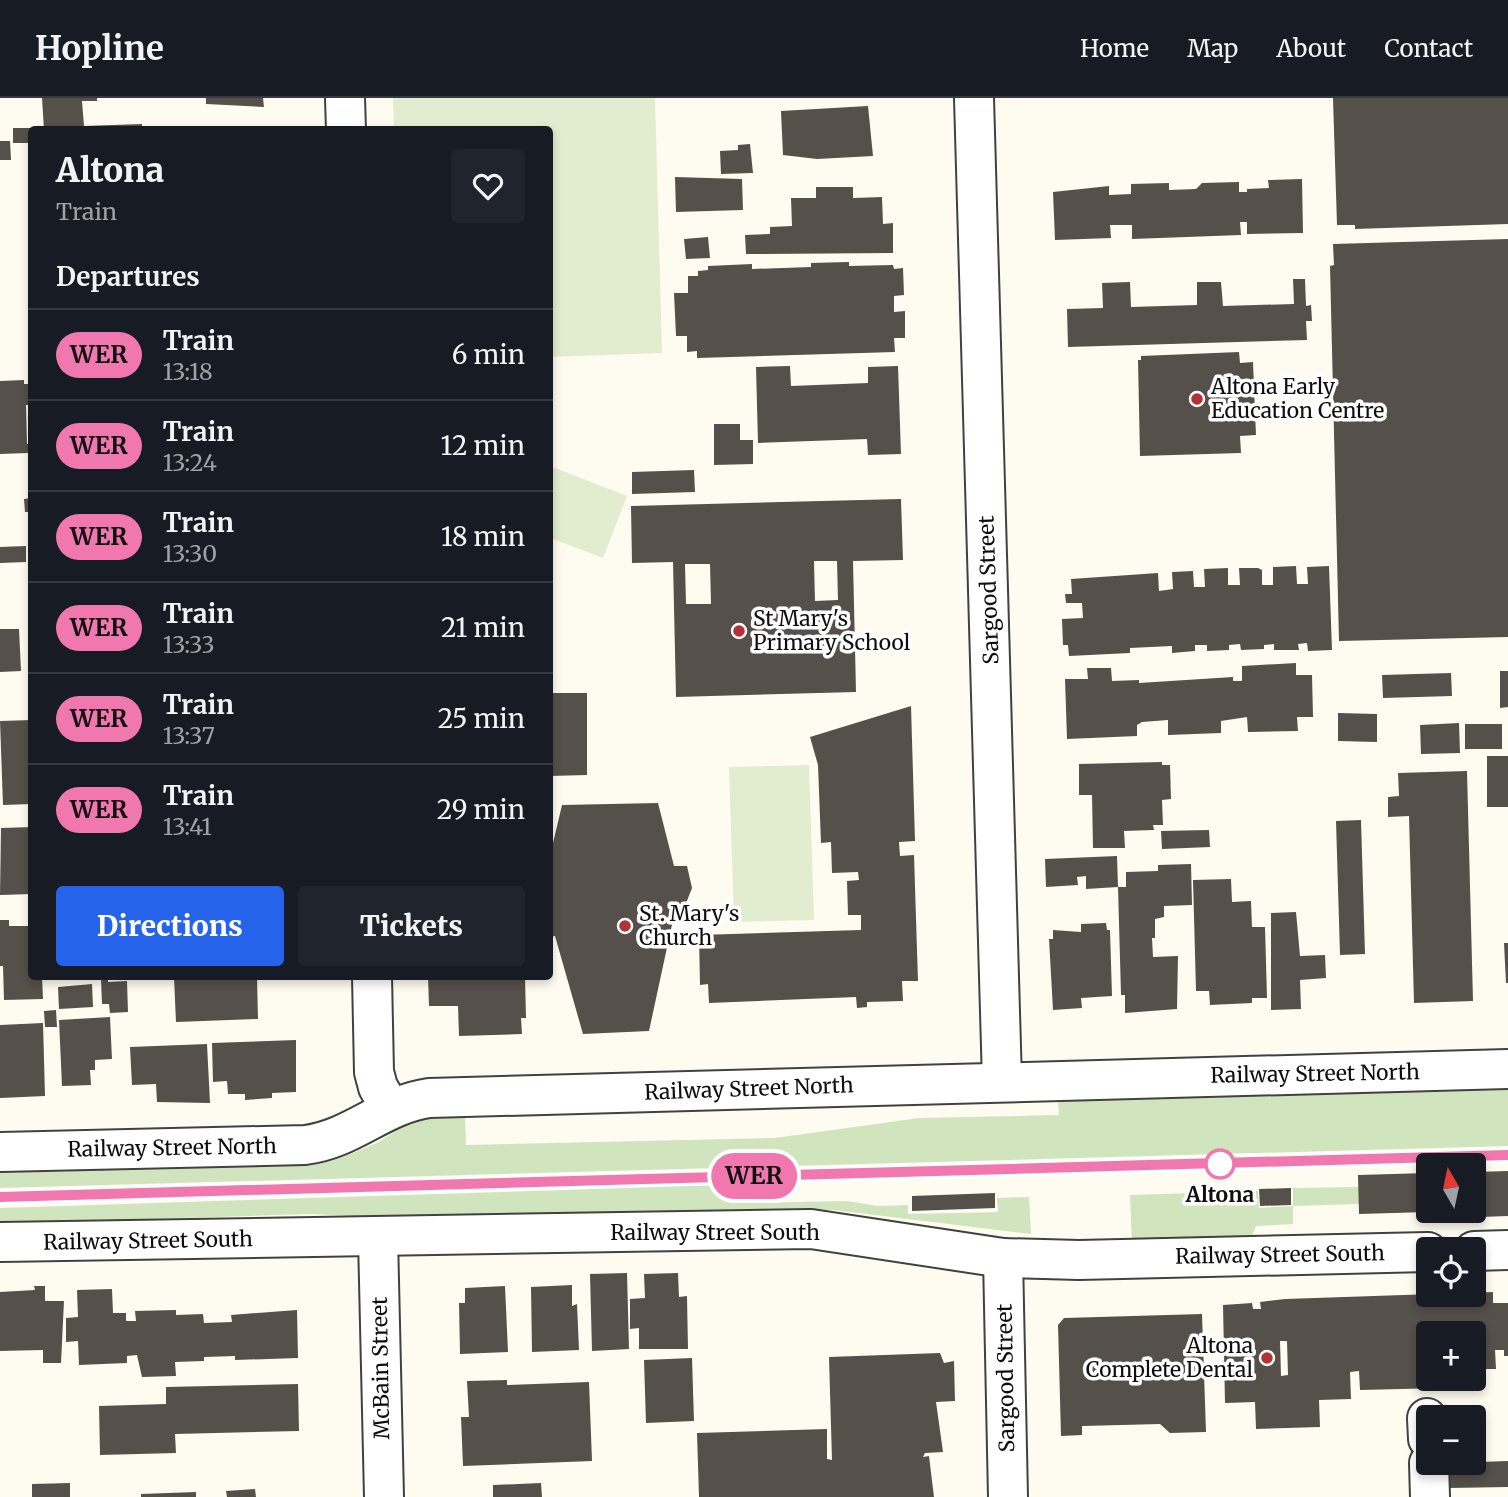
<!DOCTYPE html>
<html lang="en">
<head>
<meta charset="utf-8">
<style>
	body { margin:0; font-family:Merriweather,serif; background:#20242c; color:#f1f3f6; height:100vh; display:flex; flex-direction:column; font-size:26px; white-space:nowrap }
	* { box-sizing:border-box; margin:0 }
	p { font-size:23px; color:#9ea1a6 }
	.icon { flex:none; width:38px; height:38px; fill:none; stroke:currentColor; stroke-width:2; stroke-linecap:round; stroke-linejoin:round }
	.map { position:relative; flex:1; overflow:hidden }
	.sheet { position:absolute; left:28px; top:28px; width:525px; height:854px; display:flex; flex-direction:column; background:#171b24; border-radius:7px; box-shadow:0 4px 10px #0003 }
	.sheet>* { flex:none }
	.badge { padding:0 14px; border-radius:23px; font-size:24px; line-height:46px }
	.needle { width:46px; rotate:351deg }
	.controls { position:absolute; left:1416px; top:1055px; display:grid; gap:14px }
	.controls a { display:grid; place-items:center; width:70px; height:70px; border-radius:7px; background:#171b24; box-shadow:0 4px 10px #0003; font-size:35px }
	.map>.badge { position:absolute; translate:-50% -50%; box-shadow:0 0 0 4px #fff }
	h2 { padding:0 28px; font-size:26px; line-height:63px }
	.round { display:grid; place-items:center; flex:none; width:74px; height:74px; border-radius:7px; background:#20242c }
	.headline { display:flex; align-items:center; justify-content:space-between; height:119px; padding:0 28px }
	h1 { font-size:33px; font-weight:800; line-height:52px }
	.button { display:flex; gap:14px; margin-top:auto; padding:14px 28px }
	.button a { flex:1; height:80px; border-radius:7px; background:#2563eb; color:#fff; font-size:28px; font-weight:800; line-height:80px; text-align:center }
	.button a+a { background:#20242c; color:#f1f3f6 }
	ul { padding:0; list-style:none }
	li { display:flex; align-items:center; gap:21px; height:91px; padding:0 28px; border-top:2px solid #363941 }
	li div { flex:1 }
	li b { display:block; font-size:26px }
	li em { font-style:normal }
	li .badge { min-width:77px; font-weight:700; text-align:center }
	header { display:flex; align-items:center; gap:42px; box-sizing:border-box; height:98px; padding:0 35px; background:#171b24; border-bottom:2px solid #363941 }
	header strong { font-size:33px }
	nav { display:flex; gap:38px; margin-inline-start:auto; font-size:24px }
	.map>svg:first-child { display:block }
</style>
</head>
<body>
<header>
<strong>Hopline</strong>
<nav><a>Home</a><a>Map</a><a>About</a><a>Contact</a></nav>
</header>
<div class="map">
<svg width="1508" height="1399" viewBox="0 0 1508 1399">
	<rect width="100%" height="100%" fill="#fefcf0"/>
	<g fill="#d0e5bd">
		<polygon points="1508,988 1508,1048 0,1090 0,1070 326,1062 351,1056 379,1044 406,1026 421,1020 465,1017 466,1047 775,1040 919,1020 1059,1017 1058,1002"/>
		<polygon points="749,1086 750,1105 847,1103 878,1108 908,1107 908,1116 998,1114 997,1100 1029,1099 1031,1136 834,1112 373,1119 310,1116 0,1126 0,1110"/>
		<polygon points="1359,1089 1359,1106 1293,1108 1293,1126 1256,1128 1251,1141 1132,1144 1130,1097 1258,1093 1259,1110 1293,1108 1293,1090"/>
	</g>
	<g fill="#e1edce">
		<polygon points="393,0 655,0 662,255 550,259 550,32 394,31"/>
		<polygon points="550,368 627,398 603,460 550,440"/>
		<polygon points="809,667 814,822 734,824 729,669"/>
	</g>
	<g fill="#56504b" fill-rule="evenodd">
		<polygon points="42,0 97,0 97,3 82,3 84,28 142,26 142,32 44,32"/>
		<polygon points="206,0 263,0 264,9 206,6"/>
		<polygon points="1333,0 1508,0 1508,126 1355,131 1355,127 1337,127"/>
		<polygon points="868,8 873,58 817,61 783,57 781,13"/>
		<rect x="13" y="30" width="19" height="15"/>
		<polygon points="0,43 10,43 11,62 0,62"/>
		<polygon points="750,46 753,75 721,76 720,53 738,52 738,47"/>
		<polygon points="675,79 742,81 743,112 676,114"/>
		<polygon points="1302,81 1303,135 1247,136 1247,124 1240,124 1241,137 1132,141 1132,127 1110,127 1111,140 1055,142 1053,94 1109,88 1109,97 1131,96 1131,86 1169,85 1169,92 1196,91 1202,85 1239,84 1239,94 1247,94 1247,91 1269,90 1268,82"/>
		<polygon points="816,89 853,89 853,100 882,99 883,126 893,125 893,155 746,156 745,137 770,136 770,129 792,128 791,100 816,100"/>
		<polygon points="708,139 710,160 686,161 684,141"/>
		<polygon points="1508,141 1508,539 1339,543 1330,168 1334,167 1333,146"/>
		<polygon points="849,164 849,168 893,167 894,171 903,170 904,197 894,198 894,214 905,213 905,240 894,240 895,254 697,260 697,253 687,254 687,238 676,238 674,195 688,195 688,178 698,178 698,173 708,172 708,168 752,166 752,171 811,169 811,165"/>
		<polygon points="1293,181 1305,181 1306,208 1311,207 1312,223 1306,223 1307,242 1068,249 1067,211 1103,210 1102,185 1130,184 1131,209 1197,207 1197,184 1221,184 1223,208 1294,206"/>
		<polygon points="1239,254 1240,265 1253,264 1256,337 1240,338 1241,355 1140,358 1138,262 1141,262 1141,258"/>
		<polygon points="790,268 791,288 868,285 868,269 898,268 901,356 868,357 867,341 758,345 756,269"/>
		<polygon points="24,282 24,286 32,286 32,307 26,307 27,346 32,346 32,359 28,359 28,355 0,356 0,283"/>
		<polygon points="714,326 740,326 740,342 753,342 753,366 714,367"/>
		<polygon points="694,372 695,394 632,396 632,374"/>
		<polygon points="32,400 32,414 25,414 24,401"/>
		<path d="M901 401 903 462 853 463 856 594 676 599 673 464 632 465 631 408ZM814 463H837L838 502 815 503ZM685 466H710L711 506H686Z"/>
		<polygon points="26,448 26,464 0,465 0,449"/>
		<polygon points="1296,468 1297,486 1308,486 1307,469 1329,468 1332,552 1308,553 1307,545 1298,546 1299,552 1274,552 1274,546 1264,547 1264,551 1241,552 1240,546 1229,547 1229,552 1207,553 1207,547 1195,547 1195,553 1172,555 1172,548 1130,550 1130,555 1069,558 1068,547 1063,547 1062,521 1083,520 1082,505 1066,505 1065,496 1072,496 1071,481 1158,475 1159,493 1173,491 1172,474 1193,473 1194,489 1205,489 1204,471 1228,470 1228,487 1240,487 1239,470 1258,470 1262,472 1262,487 1273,487 1273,469"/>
		<polygon points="0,531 19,531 21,573 0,574"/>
		<polygon points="1296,565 1296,577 1312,577 1313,619 1297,619 1298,633 1248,634 1247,619 1221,623 1221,635 1168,637 1168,622 1142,624 1137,627 1137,638 1067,641 1065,581 1088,581 1087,570 1111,570 1112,583 1139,582 1139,585 1233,579 1233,583 1242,583 1242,568"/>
		<polygon points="1500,573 1508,573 1508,609 1500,610"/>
		<polygon points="1451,575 1452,598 1383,600 1382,577"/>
		<polygon points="550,595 587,595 587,677 550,678"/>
		<polygon points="911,608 915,743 899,744 900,758 914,757 918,883 902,883 903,903 867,904 867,909 857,910 856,899 709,905 708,886 700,887 699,837 861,832 861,817 848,817 847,783 859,782 858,774 832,775 831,744 821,745 818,667 810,639"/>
		<polygon points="1338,615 1377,616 1377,644 1338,643"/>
		<polygon points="32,622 32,706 3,707 0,623"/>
		<polygon points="1459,625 1460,655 1421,656 1420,627"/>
		<rect x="1465" y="626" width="37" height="25"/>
		<rect x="1487" y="658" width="21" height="51"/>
		<polygon points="1162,664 1162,667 1170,667 1171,701 1162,702 1163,727 1153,727 1154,732 1124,733 1125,750 1093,750 1092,697 1079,697 1079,666"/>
		<polygon points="1467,673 1473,903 1414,905 1409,718 1388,719 1388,699 1399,698 1398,675"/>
		<polygon points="658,705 674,768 687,768 692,790 685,808 676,808 649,933 583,936 555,838 550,839 550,745 553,745 562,707"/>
		<polygon points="1361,722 1365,856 1340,857 1336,723"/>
		<polygon points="32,729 32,796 0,797 1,730"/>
		<polygon points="1209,732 1210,749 1162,751 1161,733"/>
		<polygon points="1117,758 1118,789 1126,789 1126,774 1158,773 1158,767 1191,766 1192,807 1164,808 1164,819 1155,821 1155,840 1152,840 1153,859 1178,858 1177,911 1125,915 1125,897 1121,897 1118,789 1086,791 1086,778 1077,779 1078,787 1046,789 1045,761"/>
		<polygon points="1231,781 1232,804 1251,803 1252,829 1265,829 1267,900 1252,900 1252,905 1210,907 1209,893 1196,893 1193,782"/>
		<polygon points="1296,814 1300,858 1325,857 1326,880 1300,882 1301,911 1271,912 1271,815"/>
		<polygon points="0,822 9,822 9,828 32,828 32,878 42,878 43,901 4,902 3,868 0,868"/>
		<polygon points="1106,825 1107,832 1110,832 1112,898 1081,900 1082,910 1053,912 1049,841 1053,841 1053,832 1081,834 1081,826"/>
		<polygon points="1504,845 1508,845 1508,885 1506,885"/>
		<polygon points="257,878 258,921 176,924 174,879"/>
		<polygon points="428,878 525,878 526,920 521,920 522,936 459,938 458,908 429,908"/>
		<polygon points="108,880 108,884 127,883 128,914 110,915 109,906 102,906 101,881"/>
		<polygon points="92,886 93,909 59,911 58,889"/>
		<polygon points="56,912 57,929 45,929 44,913"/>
		<polygon points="110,919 112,961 95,962 95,972 90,972 91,987 62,988 59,922"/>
		<polygon points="43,925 45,998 0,1000 0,927"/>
		<polygon points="296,942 296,994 272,995 272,1000 245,1002 245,996 228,996 227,983 213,984 212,945"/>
		<polygon points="207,946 210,1005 157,1004 156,986 132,987 130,949"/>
		<polygon points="1508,1073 1508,1118 1481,1119 1480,1112 1474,1113 1474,1074"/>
		<polygon points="1428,1075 1428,1114 1359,1116 1358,1077"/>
		<polygon points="1291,1090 1291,1107 1260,1108 1259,1091"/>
		<polygon points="995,1095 995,1110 912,1113 912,1098"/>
		<polygon points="627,1175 629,1251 592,1253 590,1176"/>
		<polygon points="678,1175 679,1199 687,1198 688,1251 639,1251 639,1230 630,1231 630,1201 645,1200 644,1176"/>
		<polygon points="572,1187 572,1208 577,1206 579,1252 532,1254 531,1189"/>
		<polygon points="34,1188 45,1188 45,1203 64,1203 61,1265 43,1265 43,1252 0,1253 0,1194 35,1192"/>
		<polygon points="505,1188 508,1254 460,1256 459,1205 465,1205 465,1190"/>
		<polygon points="112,1191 113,1215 126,1215 126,1223 136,1223 135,1213 176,1212 176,1217 203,1216 204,1225 232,1224 231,1217 297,1212 298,1260 235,1262 235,1258 204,1259 204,1263 175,1264 176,1278 142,1279 137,1257 127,1258 127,1265 79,1267 78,1243 66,1244 66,1220 78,1219 77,1192"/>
		<path d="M1493 1194V1205H1508V1258H1504V1252H1495L1496 1271H1482L1483 1289 1360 1292 1359 1273 1350 1274 1351 1301 1319 1302 1320 1329 1256 1331 1255 1304 1225 1305 1223 1207 1252 1205 1253 1211H1261L1260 1204 1285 1201ZM1428 1236H1474V1281H1428ZM1280 1243H1287L1288 1277 1281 1278Z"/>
		<polygon points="1202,1216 1206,1334 1170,1335 1160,1326 1082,1328 1082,1337 1061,1338 1058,1227 1064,1220"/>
		<polygon points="940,1255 944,1265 954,1263 955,1303 936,1304 943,1354 925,1355 923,1359 929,1358 934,1399 699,1399 697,1335 827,1331 827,1361 832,1362 829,1259"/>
		<polygon points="692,1260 694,1323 646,1325 644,1262"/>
		<polygon points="507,1282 507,1287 589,1284 592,1363 463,1368 461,1319 469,1319 467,1283"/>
		<polygon points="298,1286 299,1333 175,1336 176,1355 100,1357 99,1308 166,1306 166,1289"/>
		<polygon points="1508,1363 1508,1389 1449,1390 1448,1365"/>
		<polygon points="70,1385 70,1399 32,1399 32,1386"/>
		<polygon points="541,1385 542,1399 493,1399 493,1387"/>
		<polygon points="255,1391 256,1399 227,1399 226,1393"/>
		<polygon points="196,1394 196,1399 141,1399 141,1396"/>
	</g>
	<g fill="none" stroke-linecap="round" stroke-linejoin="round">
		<g stroke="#414141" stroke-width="42">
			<g id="minor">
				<polyline points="345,0 346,32"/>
				<polyline points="974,0 1002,984"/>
				<polyline points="372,878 374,974 378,989 390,1010"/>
				<path d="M0 1054 305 1047C353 1041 381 1007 429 1000L1508 971"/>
				<polyline points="378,1140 384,1399"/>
				<polyline points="0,1144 811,1131 1003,1160 1079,1162 1428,1154"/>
				<polyline points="1474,1153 1508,1152"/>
				<polyline points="1003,1160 1008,1399"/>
				<polyline points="1427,1320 1428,1341"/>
				<polyline points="1429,1365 1430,1399"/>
			</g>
		</g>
		<use href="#minor" stroke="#fff" stroke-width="38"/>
		<g stroke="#b13334" stroke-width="8">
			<polyline id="rail" points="0,1099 1508,1057"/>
		</g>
		<use href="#rail" stroke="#fff" stroke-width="5" stroke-dasharray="16" stroke-linecap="butt"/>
	</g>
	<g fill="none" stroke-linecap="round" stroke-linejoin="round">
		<g stroke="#fff" stroke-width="16">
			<polyline id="line" points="0,1099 1508,1057"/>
		</g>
		<use href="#line" stroke="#f178af" stroke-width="10"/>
	</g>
	<g fill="#b13334" stroke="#fff" stroke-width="2.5">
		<circle cx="1197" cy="301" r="7"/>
		<circle cx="739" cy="533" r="7"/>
		<circle cx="625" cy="828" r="7"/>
		<circle cx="1267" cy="1260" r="7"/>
	</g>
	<circle fill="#fff" stroke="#f178af" stroke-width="3.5" cx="1220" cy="1066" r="14"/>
	<g text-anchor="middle" stroke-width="7" stroke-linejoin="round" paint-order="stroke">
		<g font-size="21" fill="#0e0e0e" stroke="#fff" text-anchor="start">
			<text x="1211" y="296">Altona Early<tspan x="1211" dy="24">Education Centre</tspan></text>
			<text x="753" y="528">St Mary's<tspan x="753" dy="24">Primary School</tspan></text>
			<text x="639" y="823">St. Mary's<tspan x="639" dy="24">Church</tspan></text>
			<text x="1253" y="1255" text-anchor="end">Altona<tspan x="1253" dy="24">Complete Dental</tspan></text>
		</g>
		<g font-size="21" fill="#0e0e0e" stroke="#fff">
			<text transform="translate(989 492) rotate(-92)" y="7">Sargood Street</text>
			<text transform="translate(1315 976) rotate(-1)" y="7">Railway Street North</text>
			<text transform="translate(749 991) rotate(-2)" y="7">Railway Street North</text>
			<text transform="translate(172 1050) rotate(-1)" y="7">Railway Street North</text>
			<text x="715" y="1142">Railway Street South</text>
			<text transform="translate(148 1143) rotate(-1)" y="7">Railway Street South</text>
			<text transform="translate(1280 1157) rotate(-1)" y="7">Railway Street South</text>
			<text transform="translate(381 1270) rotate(-91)" y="7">McBain Street</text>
			<text transform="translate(1006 1280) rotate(-91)" y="7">Sargood Street</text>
		</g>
		<g font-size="21" font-weight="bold" fill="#0e0e0e" stroke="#fff">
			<text x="1220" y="1104">Altona</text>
		</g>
	</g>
</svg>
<div class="controls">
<a><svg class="needle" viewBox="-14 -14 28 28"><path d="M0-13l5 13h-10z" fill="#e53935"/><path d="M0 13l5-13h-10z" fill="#9ea1a6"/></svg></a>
<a><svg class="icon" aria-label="locate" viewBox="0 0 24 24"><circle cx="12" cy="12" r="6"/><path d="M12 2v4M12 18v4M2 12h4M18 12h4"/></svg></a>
<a>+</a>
<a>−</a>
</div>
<b class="badge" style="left:754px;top:1078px;background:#f178af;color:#111">WER</b>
<section class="sheet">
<div class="headline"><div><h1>Altona</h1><p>Train</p></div><a class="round"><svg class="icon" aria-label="heart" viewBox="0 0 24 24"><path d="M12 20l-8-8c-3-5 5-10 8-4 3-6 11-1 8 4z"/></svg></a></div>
<h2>Departures</h2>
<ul>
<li><span class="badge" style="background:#f178af;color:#111">WER</span><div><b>Train</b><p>13:18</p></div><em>6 min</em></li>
<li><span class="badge" style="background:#f178af;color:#111">WER</span><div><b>Train</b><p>13:24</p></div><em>12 min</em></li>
<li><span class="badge" style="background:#f178af;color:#111">WER</span><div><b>Train</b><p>13:30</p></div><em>18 min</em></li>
<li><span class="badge" style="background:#f178af;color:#111">WER</span><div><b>Train</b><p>13:33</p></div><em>21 min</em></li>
<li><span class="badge" style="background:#f178af;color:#111">WER</span><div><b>Train</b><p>13:37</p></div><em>25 min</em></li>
<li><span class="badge" style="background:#f178af;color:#111">WER</span><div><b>Train</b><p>13:41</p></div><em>29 min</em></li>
</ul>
<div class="button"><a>Directions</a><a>Tickets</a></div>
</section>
</div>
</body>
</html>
